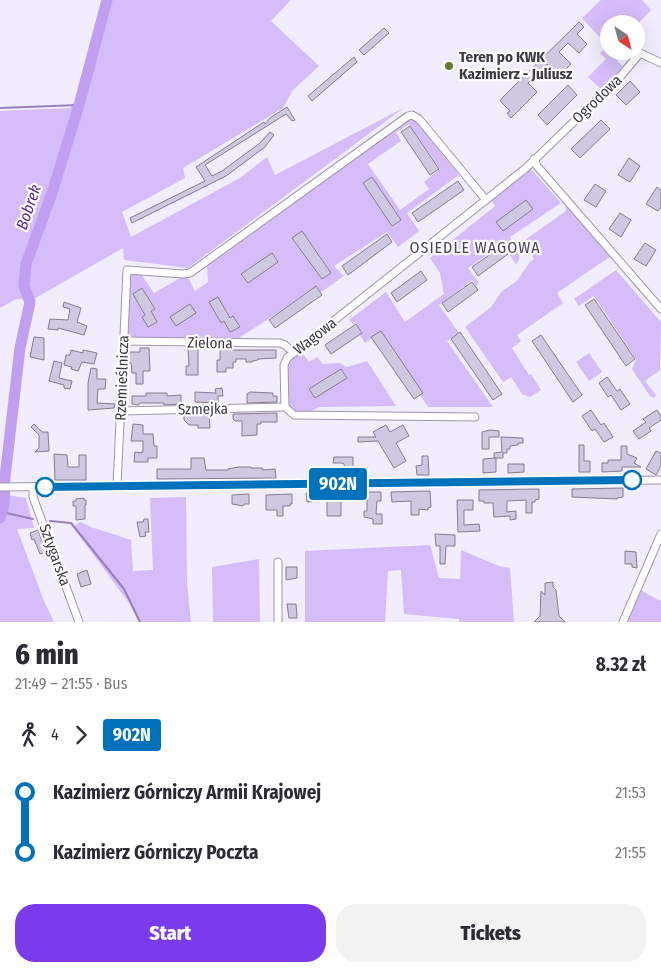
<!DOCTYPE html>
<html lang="en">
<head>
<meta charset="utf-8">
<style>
	body { margin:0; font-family:"Fira Sans Condensed",sans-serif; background:#f2f2f3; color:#2b2b33; height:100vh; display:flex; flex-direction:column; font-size:19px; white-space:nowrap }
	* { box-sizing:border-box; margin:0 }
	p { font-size:16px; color:#7c7c81 }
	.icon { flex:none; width:28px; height:28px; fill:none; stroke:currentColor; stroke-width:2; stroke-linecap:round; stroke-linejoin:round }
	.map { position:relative; height:622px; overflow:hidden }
	.side { display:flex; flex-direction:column; background:#fff; flex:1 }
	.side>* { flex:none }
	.badge { padding:0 10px; border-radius:4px; font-size:18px; line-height:32px }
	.needle { width:32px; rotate:144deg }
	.buttons { position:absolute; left:600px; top:15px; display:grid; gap:10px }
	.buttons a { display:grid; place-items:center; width:45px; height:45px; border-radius:50%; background:#fff; box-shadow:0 5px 20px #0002; font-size:25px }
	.map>.badge { position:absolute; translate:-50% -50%; box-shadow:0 0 0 2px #fff }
	.legs { display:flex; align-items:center; gap:8px; height:55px; padding:0 15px; font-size:16px }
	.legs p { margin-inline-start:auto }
	.headline { display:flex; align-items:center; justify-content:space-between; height:85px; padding:0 15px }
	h1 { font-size:28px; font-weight:800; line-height:38px }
	.action { display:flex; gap:10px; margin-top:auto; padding:10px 15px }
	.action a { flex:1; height:58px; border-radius:20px; background:#7c3aed; color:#fff; font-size:20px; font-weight:800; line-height:58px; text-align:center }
	.action a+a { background:#f2f2f3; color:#2b2b33 }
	ul { padding:0 15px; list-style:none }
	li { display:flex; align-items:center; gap:18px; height:60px; font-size:19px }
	li i { display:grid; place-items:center; width:8px; height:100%; margin:0 6px; background:currentColor }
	li i::after { content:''; width:12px; height:12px; margin:-6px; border:4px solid; border-radius:50%; background:#fff }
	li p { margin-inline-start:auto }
	li:first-child i { background:linear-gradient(#0000 50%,currentColor 0) }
	li:last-child i { background:linear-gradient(currentColor 50%,#0000 0) }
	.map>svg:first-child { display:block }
</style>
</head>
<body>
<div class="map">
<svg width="661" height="622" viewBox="0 0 661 622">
	<rect width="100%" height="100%" fill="#f2edfc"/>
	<g fill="#d4bdf8" fill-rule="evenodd">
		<polygon points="104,0 291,0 271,21 319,66 293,90 283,108 183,168 185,178 122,212 131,237 240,178 267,157 275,175 405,107 188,268 124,260 123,248 32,300 16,299 0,308 0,111 70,108 75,101"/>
		<polygon points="601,0 642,0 651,10 636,26 636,24 609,24 609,51 613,51 611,54 624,68 603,91 588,77 606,59 600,53 608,46 582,18"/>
		<path d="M413 116 459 175 407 213 419 231 398 247 387 232 334 266 344 276 321 292 316 286 297 299 284 309 234 341 128 339V277L134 273 141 274 154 293 180 278 188 277 195 291 208 282 207 265ZM409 124 440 169 424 182 429 189 400 210 368 164 401 141 396 132Z"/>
		<path d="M530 168 561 203 510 237C514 247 525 254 516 264L502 244 468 268 479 283 476 286 472 280 439 305 459 333 447 341 493 407H428L379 333 365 343 360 335 362 332 356 323 353 324 349 320 386 292 405 322 444 294 440 273 430 258 495 206 490 199Z"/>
		<polygon points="565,205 611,256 557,293 563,303 517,335 521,341 512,348 529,375 531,374 541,390 530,397 522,394 511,377 503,382 465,327 491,307 502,291 517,281 529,263 534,259 524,242 525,240 566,211"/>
		<polygon points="616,270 661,322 660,370 645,381 656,395 654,398 650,396 632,369 636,359 594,296 579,306 574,299"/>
		<polygon points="301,351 309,362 317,357 323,364 339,363 347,367 367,361 396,406 319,407 310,412 293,412 287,403 288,360"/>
		<polygon points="589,353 602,372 589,381 576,362"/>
		<polygon points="0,494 26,498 34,528 17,529 44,601 54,622 0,622"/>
		<polygon points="186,497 187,582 191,622 139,622 129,603 73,527 80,522 91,527 131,540 133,571 153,570 150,498"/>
		<polygon points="430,545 439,578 460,579 461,550 499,566 510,568 514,622 459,622 459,619 404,614 401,570 388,571 385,622 305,622 305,551"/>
		<polygon points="259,559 260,622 213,622 212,567"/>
		<polygon points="640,590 661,601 661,622 628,622"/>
	</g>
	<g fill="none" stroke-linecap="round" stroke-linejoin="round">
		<g stroke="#9980bc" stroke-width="2">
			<polyline points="0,108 79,105"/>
			<polyline points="2,512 33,519"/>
			<polyline points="50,521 71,523 124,589 140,622"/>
		</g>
		<polyline stroke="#c09ef0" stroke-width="11" points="0,518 4,505 5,477 20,348 30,302 24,286 26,264 52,193 79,105 107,0"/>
	</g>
	<g fill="#d0c7e0" stroke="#847c92">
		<polygon points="579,22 584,27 577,34 587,44 579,53 568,43 559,52 571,64 559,76 547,64 528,83 537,92 511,118 507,113 510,111 500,101 503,97"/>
		<polygon points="384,28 389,33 364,55 359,50"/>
		<polygon points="354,57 357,62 312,101 308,96"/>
		<polygon points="630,81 640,92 626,105 616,95"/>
		<polygon points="568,85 577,95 547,125 538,115"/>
		<polygon points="287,107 295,120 292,121 286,114 205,165 212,176 222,171 260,143 270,132 274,135 265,147 226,176 132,223 130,218 205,181 196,167 264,122 265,124 270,118"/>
		<polygon points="601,120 610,129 580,158 571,149"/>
		<polygon points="410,126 439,169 430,175 401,132"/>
		<polygon points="629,158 640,166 630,182 618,175"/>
		<polygon points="372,177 401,220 392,226 363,183"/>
		<polygon points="458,181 464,190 418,222 412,213"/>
		<polygon points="595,184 606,191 596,207 584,200"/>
		<polygon points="657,187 661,190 661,207 658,211 646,204"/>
		<polygon points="526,200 533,209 503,231 496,222"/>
		<polygon points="620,213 631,220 621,237 609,229"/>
		<polygon points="302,231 331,273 322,279 292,238"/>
		<polygon points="387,234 392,242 348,275 342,266"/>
		<polygon points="645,243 656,250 646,266 634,259"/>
		<polygon points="502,246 508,254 478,276 472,267"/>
		<polygon points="272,253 278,262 248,283 241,274"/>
		<polygon points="421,271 427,280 397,302 391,293"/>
		<polygon points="472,282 478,290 448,312 442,303"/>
		<polygon points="316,286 322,295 275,328 269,320"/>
		<polygon points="142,288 155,309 151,311 157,322 148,327 142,317 145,315 133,294"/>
		<polygon points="218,297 230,318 233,316 240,327 230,332 224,321 221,323 209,302"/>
		<polygon points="594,299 635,359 626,366 585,305"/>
		<polygon points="64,302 81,308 77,322 87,326 84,335 58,328 58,330 48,329 50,319 68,320 70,309 63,307"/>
		<polygon points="190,304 196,313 176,326 170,317"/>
		<polygon points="356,324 362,333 331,354 325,345"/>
		<polygon points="381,331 423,393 414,399 371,337"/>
		<polygon points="460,332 502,394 493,400 451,339"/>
		<polygon points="541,335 582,395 573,402 532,341"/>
		<polygon points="34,337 44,338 44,360 30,357"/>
		<polygon points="140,348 149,348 150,371 143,371 143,384 136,384 136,373 132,373 131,363 129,363 128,358 129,352 140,352"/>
		<polygon points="188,348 198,348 198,375 186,375 186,366 189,366"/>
		<polygon points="71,350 83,353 83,350 97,353 94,364 82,362 78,371 71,369 72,367 64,365 66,355 70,355"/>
		<polygon points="220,350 276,350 276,358 258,359 258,360 252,361 252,362 246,362 246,359 236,359 236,362 233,362 233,368 226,368 226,372 217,372 217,360 220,360"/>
		<polygon points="54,361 62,363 59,378 72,381 70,389 64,388 64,385 49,381"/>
		<polygon points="91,368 97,369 97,379 106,379 105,389 98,389 97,403 115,404 114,408 88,410 88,383"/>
		<polygon points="341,369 347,378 315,398 309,389"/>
		<polygon points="607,377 617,391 620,389 630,404 621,410 611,395 608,397 599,383"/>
		<polygon points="222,388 223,396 218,396 218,403 195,402 195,392 216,393 215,389"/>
		<polygon points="250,392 273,393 273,396 277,396 277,402 247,403 247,394"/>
		<polygon points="146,393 167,393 167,396 181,395 181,404 164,405 164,403 141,403 138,405 132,404 132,396 146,396"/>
		<polygon points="591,410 601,425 604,423 613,437 604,442 595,429 592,431 582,416"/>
		<polygon points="657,410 661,416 661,420 649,428 651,431 639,439 633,431 646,422 643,419"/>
		<polygon points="277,413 277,422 261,422 261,424 257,424 257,435 242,436 242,421 235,421 233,419 233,414"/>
		<polygon points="184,415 209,415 210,428 198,428 198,425 189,425 184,420"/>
		<polygon points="34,424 42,432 48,432 49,451 35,452 39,448 39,435 31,427"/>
		<polygon points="133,424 143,425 143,434 153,434 154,446 157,446 157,458 148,458 148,462 134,462 135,452 142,453 142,451 143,451 143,441 131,441"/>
		<polygon points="386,425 390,432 403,425 409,436 396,443 406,461 394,468 378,441 358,442 358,437 376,437 373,432"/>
		<polygon points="490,430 499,431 499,437 489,437 489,449 482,449 482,432"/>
		<polygon points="501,437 523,438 523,443 518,443 518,445 510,446 510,449 507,449 507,453 503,453 503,458 494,458 494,453 502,452"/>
		<polygon points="579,445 584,445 584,461 590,461 590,472 579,472"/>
		<polygon points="621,446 627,446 627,454 637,458 634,463 641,467 622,467 622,471 602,472 602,463 608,463 608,460 621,460"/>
		<polygon points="656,451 661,453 661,466 656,475 646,469"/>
		<polygon points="54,454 67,455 68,467 79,467 79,455 86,455 86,480 55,480"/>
		<polygon points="422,456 428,456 429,475 417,475 416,466 422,465"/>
		<polygon points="334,457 353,457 353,468 347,469 343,463 333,463"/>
		<polygon points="191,458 204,458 206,470 228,470 228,469 238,467 251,467 251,468 262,468 262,470 275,469 276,478 157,479 157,469 191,469"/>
		<polygon points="496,458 496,472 483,473 483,459"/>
		<polygon points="508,464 524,464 524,472 508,473"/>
		<polygon points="623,488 623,497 617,498 617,499 572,497 572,489"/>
		<polygon points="539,489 539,499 535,500 535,502 532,502 532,513 526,513 526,500 507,501 507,512 516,511 516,519 510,520 510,516 494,517 493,503 484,503 484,501 479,501 479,490"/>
		<polygon points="355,490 363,490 363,492 381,492 381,501 377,501 376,514 382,514 382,524 373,524 373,519 364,517 364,511 367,511 367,498 341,501 341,516 327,516 327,501 307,502 306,493"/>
		<polygon points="430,491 431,507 428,508 428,510 419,509 419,515 411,515 411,501 392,502 391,492"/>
		<polygon points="249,494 249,504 244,504 243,506 232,504 232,495"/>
		<polygon points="292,494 292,504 290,504 290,506 283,506 283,516 277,516 277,510 266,510 266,495"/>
		<polygon points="84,498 84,500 86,500 86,505 85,505 85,519 76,520 76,506 73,506 73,501 76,501 76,499"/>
		<polygon points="457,500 473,500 473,510 464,510 464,525 479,524 480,531 458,532"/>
		<polygon points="144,519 148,519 149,532 145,532 146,536 140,537 137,522 143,522"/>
		<polygon points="38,530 46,552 40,554 34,539 32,540 30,533"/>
		<polygon points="435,534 455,535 455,546 446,546 445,564 440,564 440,546 436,546"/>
		<polygon points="625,551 636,552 637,568 632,567 632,564 625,564"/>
		<polygon points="286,567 297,567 297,578 286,580"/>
		<polygon points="87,570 91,584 81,587 77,574"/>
		<polygon points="553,582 553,587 556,590 559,616 565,622 534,622 540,616 541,591 545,595 545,583"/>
		<polygon points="287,604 296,604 297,618 289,618"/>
	</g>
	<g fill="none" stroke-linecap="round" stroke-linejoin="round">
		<g stroke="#9e95ac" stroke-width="9">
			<g id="minor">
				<polyline points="534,159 537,166 661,309"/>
				<polyline points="123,341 280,343 285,345 294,353"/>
				<polyline points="121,411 285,407"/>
				<polyline points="475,417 294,415 285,407 284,365 287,358 526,168 620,77 640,53 661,63"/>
				<polyline points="117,486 127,270 183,274 190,273 408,116 412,115 419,119 486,200"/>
				<polyline points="0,487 661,480"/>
				<polyline points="33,487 33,497 79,622"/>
				<polyline points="278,562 278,622"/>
				<polyline points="623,622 661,534"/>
			</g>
		</g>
		<use href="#minor" stroke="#fff" stroke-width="7"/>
	</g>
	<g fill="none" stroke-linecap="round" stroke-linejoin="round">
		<g stroke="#fff" stroke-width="11">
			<polyline id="line-1" points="45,487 632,480"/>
		</g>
		<use href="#line-1" stroke="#0072bc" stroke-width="8"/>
	</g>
	<circle fill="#667b2c" stroke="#fdfdfd" stroke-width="2" cx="449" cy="66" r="5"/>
	<g fill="#fff" stroke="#0072bc" stroke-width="2.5">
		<circle cx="632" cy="480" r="9"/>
		<circle cx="45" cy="487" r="9"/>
	</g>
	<g text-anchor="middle" stroke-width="4.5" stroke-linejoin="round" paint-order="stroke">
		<g font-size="15" font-weight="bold" fill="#3e3a44" stroke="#fdfdfd" text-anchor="start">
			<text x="459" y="62">Teren po KWK<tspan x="459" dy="17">Kazimierz - Juliusz</tspan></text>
		</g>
		<g font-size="15" fill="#3e3a44" stroke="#fdfdfd">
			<text transform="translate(597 99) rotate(-44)" y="5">Ogrodowa</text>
			<text transform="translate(315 336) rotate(-38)" y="5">Wagowa</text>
			<text transform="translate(210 343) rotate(1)" y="5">Zielona</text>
			<text transform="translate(122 378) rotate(-88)" y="5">Rzemieślnicza</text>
			<text transform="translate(203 409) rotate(-1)" y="5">Szmejka</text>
			<text transform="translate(55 555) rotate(70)" y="5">Sztygarska</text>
		</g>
		<g font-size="16" font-style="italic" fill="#572987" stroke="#fdfdfd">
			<text transform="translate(28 207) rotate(-71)" y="6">Bobrek</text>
		</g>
		<g font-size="16" letter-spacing="1" fill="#4c4459" stroke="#fdfdfd">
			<text x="475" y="253">OSIEDLE WAGOWA</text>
		</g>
	</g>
</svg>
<div class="buttons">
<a><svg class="needle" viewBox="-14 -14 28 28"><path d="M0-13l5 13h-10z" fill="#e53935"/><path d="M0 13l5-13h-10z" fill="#7c7c81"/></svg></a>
</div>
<b class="badge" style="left:338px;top:484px;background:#0072bc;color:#fff">902N</b>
</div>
<section class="side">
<div class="headline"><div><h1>6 min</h1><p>21:49 – 21:55 · Bus</p></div><b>8.32 zł</b></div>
<div class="legs"><svg class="icon" aria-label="walk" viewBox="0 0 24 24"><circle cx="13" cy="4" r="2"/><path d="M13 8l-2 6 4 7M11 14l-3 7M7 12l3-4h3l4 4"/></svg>4<svg class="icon" aria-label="forward" viewBox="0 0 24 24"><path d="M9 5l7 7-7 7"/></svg><b class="badge" style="background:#0072bc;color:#fff">902N</b></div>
<ul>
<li><i style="color:#0072bc"></i><b>Kazimierz Górniczy Armii Krajowej</b><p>21:53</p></li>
<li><i style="color:#0072bc"></i><b>Kazimierz Górniczy Poczta</b><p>21:55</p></li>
</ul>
<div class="action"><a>Start</a><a>Tickets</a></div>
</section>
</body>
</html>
